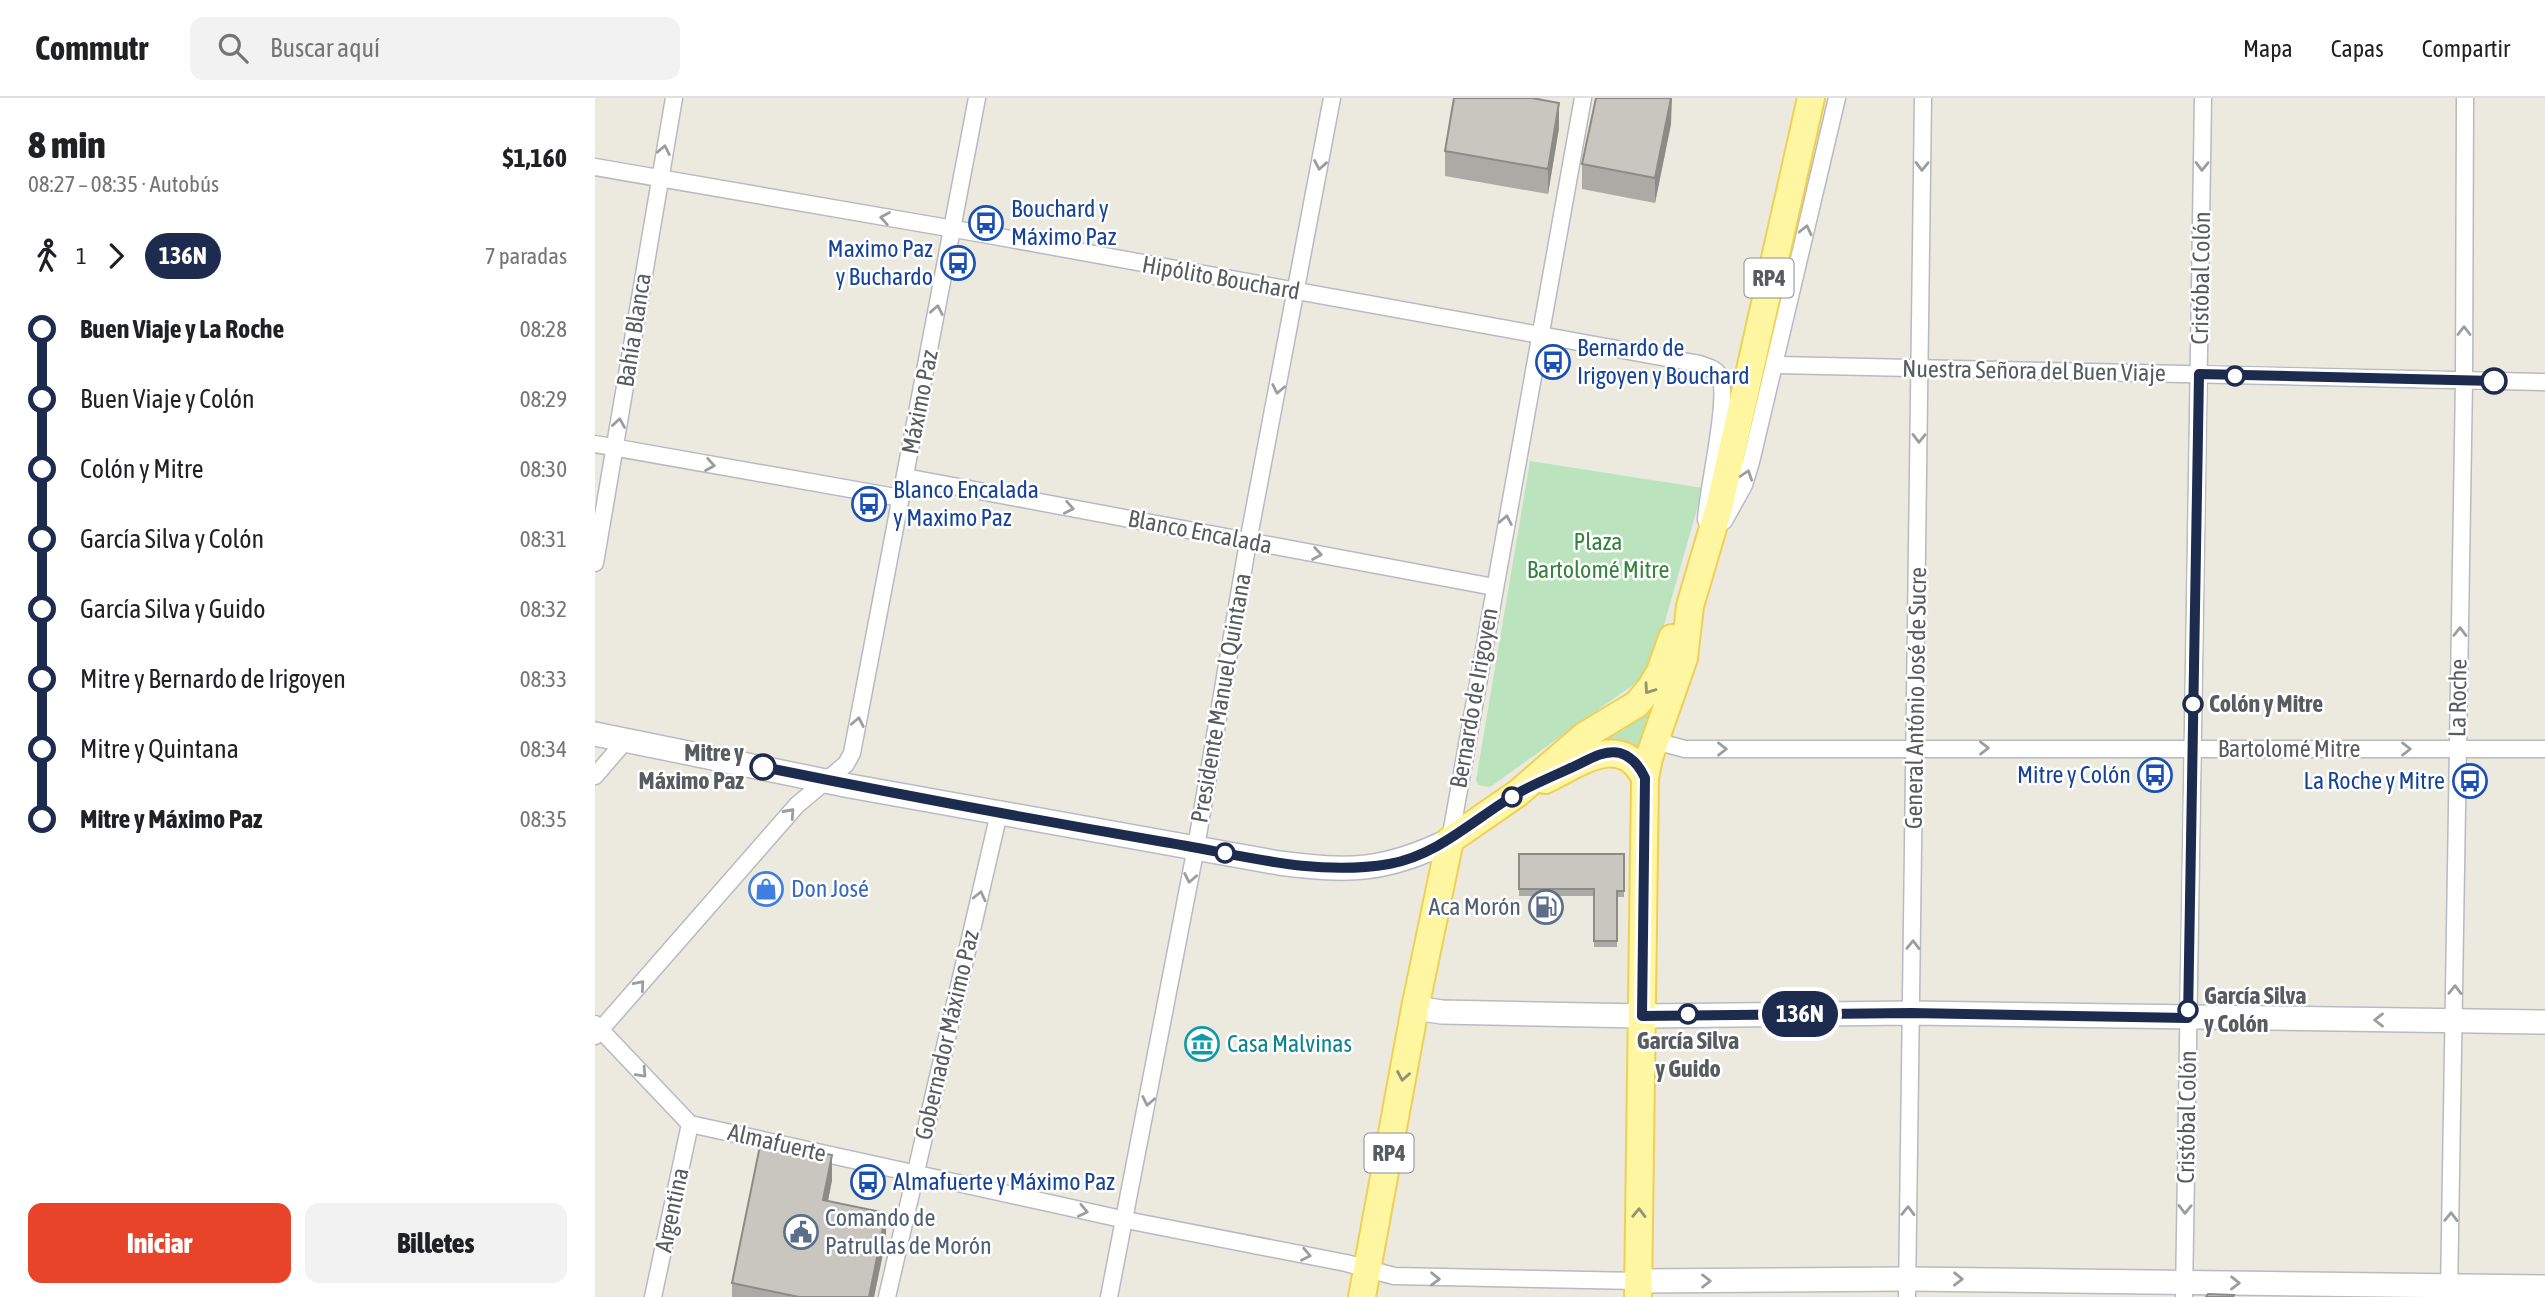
<!DOCTYPE html>
<html lang="es">
<head>
<meta charset="utf-8">
<style>
	body { margin:0; font-family:"Asap Condensed",sans-serif; background:#f2f2f2; color:#202124; height:100vh; display:flex; flex-direction:column; font-size:26px; white-space:nowrap }
	* { box-sizing:border-box; margin:0 }
	p { font-size:23px; color:#757577 }
	.icon { flex:none; width:38px; height:38px; fill:none; stroke:currentColor; stroke-width:2; stroke-linecap:round; stroke-linejoin:round }
	.map { position:relative; flex:1; overflow:hidden }
	.drawer { display:flex; flex-direction:column; background:#fff; width:595px }
	.drawer>* { flex:none }
	.badge { padding:0 14px; border-radius:23px; font-size:24px; line-height:46px }
	.map>.badge { position:absolute; translate:-50% -50%; box-shadow:0 0 0 4px #fff }
	.legs { display:flex; align-items:center; gap:10px; height:77px; padding:0 28px; font-size:23px }
	.legs p { margin-inline-start:auto }
	.head { display:flex; align-items:center; justify-content:space-between; height:119px; padding:0 28px }
	h1 { font-size:38px; font-weight:800; line-height:52px }
	.button { display:flex; gap:14px; margin-top:auto; padding:14px 28px }
	.button a { flex:1; height:80px; border-radius:14px; background:#e84429; color:#fff; font-size:28px; font-weight:800; line-height:80px; text-align:center }
	.button a+a { background:#f2f2f2; color:#202124 }
	ul { padding:0 28px; list-style:none }
	li { display:flex; align-items:center; gap:24px; height:70px; font-size:26px }
	li i { display:grid; place-items:center; width:10px; height:100%; margin:0 9px; background:currentColor }
	li i::after { content:''; width:18px; height:18px; margin:-9px; border:5px solid; border-radius:50%; background:#fff }
	li p { margin-inline-start:auto }
	li:first-child i { background:linear-gradient(#0000 50%,currentColor 0) }
	li:last-child i { background:linear-gradient(currentColor 50%,#0000 0) }
	header { display:flex; align-items:center; gap:42px; box-sizing:border-box; height:98px; padding:0 35px; background:#fff; border-bottom:2px solid #e0e0e0 }
	header strong { font-size:33px }
	nav { display:flex; gap:38px; margin-inline-start:auto; font-size:24px }
	.search { width:490px; height:63px; background:#f2f2f2; display:flex; align-items:center; gap:18px; box-sizing:border-box; padding:0 24px; border-radius:14px; color:#757577; font-size:26px }
	main { display:flex; flex:1; min-height:0 }
	.map>svg:first-child { display:block }
</style>
</head>
<body>
<header>
<strong>Commutr</strong>
<div class="search"><svg class="icon" aria-label="search" viewBox="0 0 24 24"><circle cx="10" cy="10" r="6"/><path d="M15 15l6 6"/></svg>Buscar aquí</div>
<nav><a>Mapa</a><a>Capas</a><a>Compartir</a></nav>
</header>
<main>
<section class="drawer">
<div class="head"><div><h1>8 min</h1><p>08:27 – 08:35 · Autobús</p></div><b>$1,160</b></div>
<div class="legs"><svg class="icon" aria-label="walk" viewBox="0 0 24 24"><circle cx="13" cy="4" r="2"/><path d="M13 8l-2 6 4 7M11 14l-3 7M7 12l3-4h3l4 4"/></svg>1<svg class="icon" aria-label="forward" viewBox="0 0 24 24"><path d="M9 5l7 7-7 7"/></svg><b class="badge" style="background:#1d2b4f;color:#fff">136N</b><p>7 paradas</p></div>
<ul>
<li><i style="color:#1d2b4f"></i><b>Buen Viaje y La Roche</b><p>08:28</p></li>
<li><i style="color:#1d2b4f"></i><span>Buen Viaje y Colón</span><p>08:29</p></li>
<li><i style="color:#1d2b4f"></i><span>Colón y Mitre</span><p>08:30</p></li>
<li><i style="color:#1d2b4f"></i><span>García Silva y Colón</span><p>08:31</p></li>
<li><i style="color:#1d2b4f"></i><span>García Silva y Guido</span><p>08:32</p></li>
<li><i style="color:#1d2b4f"></i><span>Mitre y Bernardo de Irigoyen</span><p>08:33</p></li>
<li><i style="color:#1d2b4f"></i><span>Mitre y Quintana</span><p>08:34</p></li>
<li><i style="color:#1d2b4f"></i><b>Mitre y Máximo Paz</b><p>08:35</p></li>
</ul>
<div class="button"><a>Iniciar</a><a>Billetes</a></div>
</section>
<div class="map">
<svg width="1950" height="1199" viewBox="0 0 1950 1199">
	<rect width="100%" height="100%" fill="#eceadf"/>
	<g fill="#bbe4be">
		<polygon points="935,363 1108,390 1063,548 1049,579 898,687 894,689 883,687 881,682"/>
		<polygon points="1072,575 1048,663 992,647"/>
	</g>
	<g fill="none" stroke-linecap="round" stroke-linejoin="round">
		<g stroke="#b7babf" stroke-width="19">
			<g id="street">
				<path d="M0 69 388 136 1105 266C1112 269 1120 270 1124 277 1136 296 1112 393 1111 422"/>
				<polyline points="1180,267 1950,284"/>
				<polyline points="0,346 306,400"/>
				<polyline points="310,379 899,489"/>
				<polyline points="1129,423 1149,387 1156,364 1242,0"/>
				<polyline points="0,465 79,0"/>
				<polyline points="1060,643 1090,651 1950,651"/>
				<polyline points="0,678 31,642"/>
				<polyline points="855,742 988,0"/>
				<polyline points="0,926 95,1026 531,1122 751,1165 799,1178 1043,1183"/>
				<polyline points="0,938 202,707 251,666 257,655 382,0"/>
				<polyline points="1854,1197 1869,283 1870,0"/>
				<polyline points="58,1199 95,1026"/>
				<polyline points="292,1199 404,715"/>
				<polyline points="514,1199 601,749 653,444 737,0"/>
				<polyline points="1312,1199 1328,0"/>
				<polyline points="1589,1199 1608,0"/>
			</g>
		</g>
		<g stroke="#b8bbc2" stroke-width="26">
			<g id="secondary">
				<path d="M0 636 255 688 684 765C755 774 789 774 855 742"/>
				<polyline points="820,910 847,914 1047,918 1316,915 1950,924"/>
				<polyline points="1043,1183 1312,1181 1950,1189"/>
			</g>
		</g>
		<g stroke="#f0cf54" stroke-width="30">
			<g id="primary">
				<path d="M950 682C985 665 1026 633 1050 680"/>
				<polyline points="767,1199 820,910 855,742 923,695 989,638 1042,606 1056,589 1065,574 1077,540"/>
				<polyline points="1043,1199 1050,680 1054,660 1089,560 1095,508 1125,406 1216,0"/>
			</g>
		</g>
		<use href="#street" stroke="#fff" stroke-width="16"/>
		<use href="#secondary" stroke="#fff" stroke-width="23"/>
		<use href="#primary" stroke="#fff6a1" stroke-width="26"/>
	</g>
	<g fill="#acaaa4">
		<polygon points="1076,2 1076,26 1060,105 987,91 987,66"/>
		<polygon points="964,30 953,96 850,78 850,53"/>
		<polygon points="924,756 1029,756 1029,799 1022,799 1022,849 999,849 999,798 924,798"/>
		<polygon points="237,1082 233,1103 291,1141 279,1199 137,1199 137,1185"/>
	</g>
	<g fill="#8c8b86">
		<polygon points="1072,0 1077,0 1076,26 1060,105 1060,80"/>
		<polygon points="964,5 964,30 953,96 953,71"/>
		<polygon points="237,1057 237,1082 228,1128 228,1102"/>
		<polygon points="291,1115 291,1141 279,1199 274,1199"/>
	</g>
	<g fill="#c8c6bf" stroke="#8c8b86" stroke-width="2">
		<polygon points="859,0 937,0 964,5 953,71 850,53"/>
		<polygon points="1001,0 1076,0 1060,80 987,66"/>
		<polygon points="924,756 1029,756 1029,793 1022,793 1022,843 999,843 999,791 924,791"/>
		<polygon points="166,1043 237,1057 228,1102 291,1115 274,1199 204,1199 137,1185"/>
		<polygon points="1613,1196 1639,1197 1638,1199 1611,1199"/>
	</g>
	<defs><path id="oneway-chevron" d="M-2-3.5L2.5 0L-2 3.5" fill="none" stroke-width="1.6" stroke-linecap="round" stroke-linejoin="round" transform="scale(1.75)"/></defs>
	<g stroke="#9b9da0">
		<use href="#oneway-chevron" transform="translate(69 52) rotate(-79)"/>
		<use href="#oneway-chevron" transform="translate(725 67) rotate(100)"/>
		<use href="#oneway-chevron" transform="translate(1327 68) rotate(91)"/>
		<use href="#oneway-chevron" transform="translate(1607 68) rotate(91)"/>
		<use href="#oneway-chevron" transform="translate(290 120) rotate(-170)"/>
		<use href="#oneway-chevron" transform="translate(1211 132) rotate(-77)"/>
		<use href="#oneway-chevron" transform="translate(342 212) rotate(-79)"/>
		<use href="#oneway-chevron" transform="translate(1869 233) rotate(-90)"/>
		<use href="#oneway-chevron" transform="translate(683 291) rotate(101)"/>
		<use href="#oneway-chevron" transform="translate(24 325) rotate(-81)"/>
		<use href="#oneway-chevron" transform="translate(1324 340) rotate(91)"/>
		<use href="#oneway-chevron" transform="translate(115 367) rotate(10)"/>
		<use href="#oneway-chevron" transform="translate(1152 377) rotate(-72)"/>
		<use href="#oneway-chevron" transform="translate(474 410) rotate(11)"/>
		<use href="#oneway-chevron" transform="translate(911 422) rotate(-79)"/>
		<use href="#oneway-chevron" transform="translate(722 456) rotate(10)"/>
		<use href="#oneway-chevron" transform="translate(1865 534) rotate(-89)"/>
		<use href="#oneway-chevron" transform="translate(263 624) rotate(-79)"/>
		<use href="#oneway-chevron" transform="translate(1389 650)"/>
		<use href="#oneway-chevron" transform="translate(1127 651)"/>
		<use href="#oneway-chevron" transform="translate(1811 651)"/>
		<use href="#oneway-chevron" transform="translate(195 715) rotate(-48)"/>
		<use href="#oneway-chevron" transform="translate(595 780) rotate(101)"/>
		<use href="#oneway-chevron" transform="translate(385 798) rotate(-77)"/>
		<use href="#oneway-chevron" transform="translate(1318 847) rotate(-89)"/>
		<use href="#oneway-chevron" transform="translate(45 887) rotate(-49)"/>
		<use href="#oneway-chevron" transform="translate(1860 892) rotate(-89)"/>
		<use href="#oneway-chevron" transform="translate(1784 922) rotate(-180)"/>
		<use href="#oneway-chevron" transform="translate(47 975) rotate(47)"/>
		<use href="#oneway-chevron" transform="translate(553 1003) rotate(101)"/>
		<use href="#oneway-chevron" transform="translate(1590 1111) rotate(91)"/>
		<use href="#oneway-chevron" transform="translate(488 1113) rotate(12)"/>
		<use href="#oneway-chevron" transform="translate(1313 1113) rotate(-89)"/>
		<use href="#oneway-chevron" transform="translate(1856 1119) rotate(-89)"/>
		<use href="#oneway-chevron" transform="translate(711 1157) rotate(11)"/>
		<use href="#oneway-chevron" transform="translate(840 1181) rotate(1)"/>
		<use href="#oneway-chevron" transform="translate(1363 1181) rotate(1)"/>
		<use href="#oneway-chevron" transform="translate(1111 1183)"/>
		<use href="#oneway-chevron" transform="translate(1640 1185) rotate(1)"/>
	</g>
	<g stroke="#929277">
		<use href="#oneway-chevron" transform="translate(1054 591) rotate(125)"/>
		<use href="#oneway-chevron" transform="translate(808 978) rotate(100)"/>
		<use href="#oneway-chevron" transform="translate(1044 1115) rotate(-89)"/>
	</g>
	<g fill="none" stroke-linecap="round" stroke-linejoin="round">
		<g stroke="#fff" stroke-width="16">
			<path id="line-1" d="M168 669C301 696 435 721 569 744 643 756 718 779 794 766 844 757 880 720 923 695 941 685 961 677 980 668 993 662 1010 651 1025 655 1038 659 1045 669 1050 680L1047 918 1316 915 1593 920 1604 276 1899 283"/>
		</g>
		<use href="#line-1" stroke="#1d2b4f" stroke-width="10"/>
	</g>
	<defs>
		<g id="bus-ring" transform="scale(1.75)"><circle r="9.5" fill="#fff" stroke="#1a4fb4" stroke-width="1.5"/><path d="M-5-6H5V4H4V6H2V4H-2V6H-4V4H-5ZM-3.5-4V0h7V-4ZM-3.5 1.2v1.5H-2V1.2ZM2 1.2v1.5H3.5V1.2Z" fill="#1a4fb4"/></g>
		<g id="shop-ring" transform="scale(1.75)"><circle r="9.5" fill="#fff" stroke="#3f7fe0" stroke-width="1.5"/><path d="M-5-2.5h2.3a2.7 3.5 0 0 1 5.4 0H5L5.5 6h-11ZM-1.5-2.5h3a1.5 2.3 0 0 0-3 0Z" fill="#3f7fe0"/></g>
		<g id="fuel-ring" transform="scale(1.75)"><circle r="9.5" fill="#fff" stroke="#5c6f8a" stroke-width="1.5"/><path d="M-5.5-6h7V0h2V4h1.3V-2.5L3-4.5l.8-.8L6-3V5H2.5V1h-1V6h-7ZM-4.2-4.7v3.2H.2V-4.7Z" fill="#5c6f8a"/></g>
		<g id="museum-ring" transform="scale(1.75)"><circle r="9.5" fill="#fff" stroke="#0f9aa8" stroke-width="1.5"/><path d="M0-6L6-3V-2H-6V-3ZM-5-1h2V3h-2ZM-1-1h2V3h-2ZM3-1h2V3H3ZM-6 4H6V6H-6Z" fill="#0f9aa8"/></g>
		<g id="civic-ring" transform="scale(1.75)"><circle r="9.5" fill="#fff" stroke="#5c6f8a" stroke-width="1.5"/><path d="M-.6-6.5H3V-4.5H.6V-3L4-1V1h2V6H-6V1h2V-1L-.6-3ZM-1.2 2.5V6h2.4V2.5Z" fill="#5c6f8a"/></g>
	</defs>
	<g fill-rule="evenodd">
		<use href="#bus-ring" x="391" y="125"/>
		<use href="#bus-ring" x="363" y="165"/>
		<use href="#bus-ring" x="958" y="264"/>
		<use href="#bus-ring" x="274" y="406"/>
		<use href="#bus-ring" x="1560" y="677"/>
		<use href="#bus-ring" x="1875" y="683"/>
		<use href="#shop-ring" x="171" y="791"/>
		<use href="#fuel-ring" x="951" y="809"/>
		<use href="#museum-ring" x="607" y="946"/>
		<use href="#bus-ring" x="273" y="1084"/>
		<use href="#civic-ring" x="206" y="1134"/>
	</g>
	<g fill="#fff" stroke="#1d2b4f" stroke-width="3.5">
		<circle cx="1640" cy="278" r="9"/>
		<circle cx="1899" cy="283" r="12"/>
		<circle cx="1598" cy="606" r="9"/>
		<circle cx="168" cy="669" r="12"/>
		<circle cx="917" cy="699" r="9"/>
		<circle cx="630" cy="755" r="9"/>
		<circle cx="1593" cy="912" r="9"/>
		<circle cx="1093" cy="916" r="9"/>
	</g>
	<g text-anchor="middle" stroke-width="5" stroke-linejoin="round" paint-order="stroke">
		<g fill="#fff" stroke="#8a8d90" stroke-width="2">
			<rect x="1149.5" y="160.5" width="49" height="39" rx="5"/>
			<rect x="769.5" y="1035.5" width="49" height="39" rx="5"/>
		</g>
		<g font-size="23" font-weight="bold" fill="#585c61">
			<text x="1174" y="188">RP4</text>
			<text x="794" y="1063">RP4</text>
		</g>
		<g font-size="24" fill="#164399" stroke="#fff" text-anchor="start">
			<text x="416" y="119">Bouchard y<tspan x="416" dy="28">Máximo Paz</tspan></text>
			<text x="338" y="159" text-anchor="end">Maximo Paz<tspan x="338" dy="28">y Buchardo</tspan></text>
			<text x="982" y="258">Bernardo de<tspan x="982" dy="28">Irigoyen y Bouchard</tspan></text>
			<text x="298" y="400">Blanco Encalada<tspan x="298" dy="28">y Maximo Paz</tspan></text>
			<text x="1536" y="685" text-anchor="end">Mitre y Colón</text>
			<text x="1850" y="691" text-anchor="end">La Roche y Mitre</text>
			<text x="298" y="1092">Almafuerte y Máximo Paz</text>
		</g>
		<g font-size="24" fill="#585c61" stroke="#fff">
			<text transform="translate(626 180) rotate(10)" y="8">Hipólito Bouchard</text>
			<text transform="translate(1606 180) rotate(-89)" y="8">Cristóbal Colón</text>
			<text transform="translate(39 232) rotate(-81)" y="8">Bahía Blanca</text>
			<text transform="translate(1439 273) rotate(1)" y="8">Nuestra Señora del Buen Viaje</text>
			<text transform="translate(325 304) rotate(-79)" y="8">Máximo Paz</text>
			<text transform="translate(605 434) rotate(11)" y="8">Blanco Encalada</text>
			<text transform="translate(626 600) rotate(-80)" y="8">Presidente Manuel Quintana</text>
			<text transform="translate(879 600) rotate(-80)" y="8">Bernardo de Irigoyen</text>
			<text transform="translate(1321 600) rotate(-89)" y="8">General António José de Sucre</text>
			<text transform="translate(1863 600) rotate(-89)" y="8">La Roche</text>
			<text x="1694" y="659">Bartolomé Mitre</text>
			<text transform="translate(352 937) rotate(-77)" y="8">Gobernador Máximo Paz</text>
			<text transform="translate(1592 1019) rotate(-89)" y="8">Cristóbal Colón</text>
			<text transform="translate(182 1045) rotate(13)" y="8">Almafuerte</text>
			<text transform="translate(77 1112) rotate(-78)" y="8">Argentina</text>
		</g>
		<g font-size="24" fill="#34843d" stroke="#fff">
			<text x="1003" y="452">Plaza<tspan x="1003" dy="28">Bartolomé Mitre</tspan></text>
		</g>
		<g font-size="24" font-weight="bold" fill="#585c61" stroke="#fff" text-anchor="start">
			<text x="1614" y="614">Colón y Mitre</text>
			<text x="149" y="663" text-anchor="end">Mitre y<tspan x="149" dy="28">Máximo Paz</tspan></text>
			<text x="1609" y="906">García Silva<tspan x="1609" dy="28">y Colón</tspan></text>
			<text x="1093" y="951" text-anchor="middle">García Silva<tspan x="1093" dy="28">y Guido</tspan></text>
		</g>
		<g font-size="24" fill="#366cbe" stroke="#fff" text-anchor="start">
			<text x="196" y="799">Don José</text>
		</g>
		<g font-size="24" fill="#4e5e75" stroke="#fff" text-anchor="end">
			<text x="926" y="817">Aca Morón</text>
			<text x="230" y="1128" text-anchor="start">Comando de<tspan x="230" dy="28">Patrullas de Morón</tspan></text>
		</g>
		<g font-size="24" fill="#0d838f" stroke="#fff" text-anchor="start">
			<text x="632" y="954">Casa Malvinas</text>
		</g>
	</g>
</svg>
<b class="badge" style="left:1205px;top:916px;background:#1d2b4f;color:#fff">136N</b>
</div>
</main>
</body>
</html>
